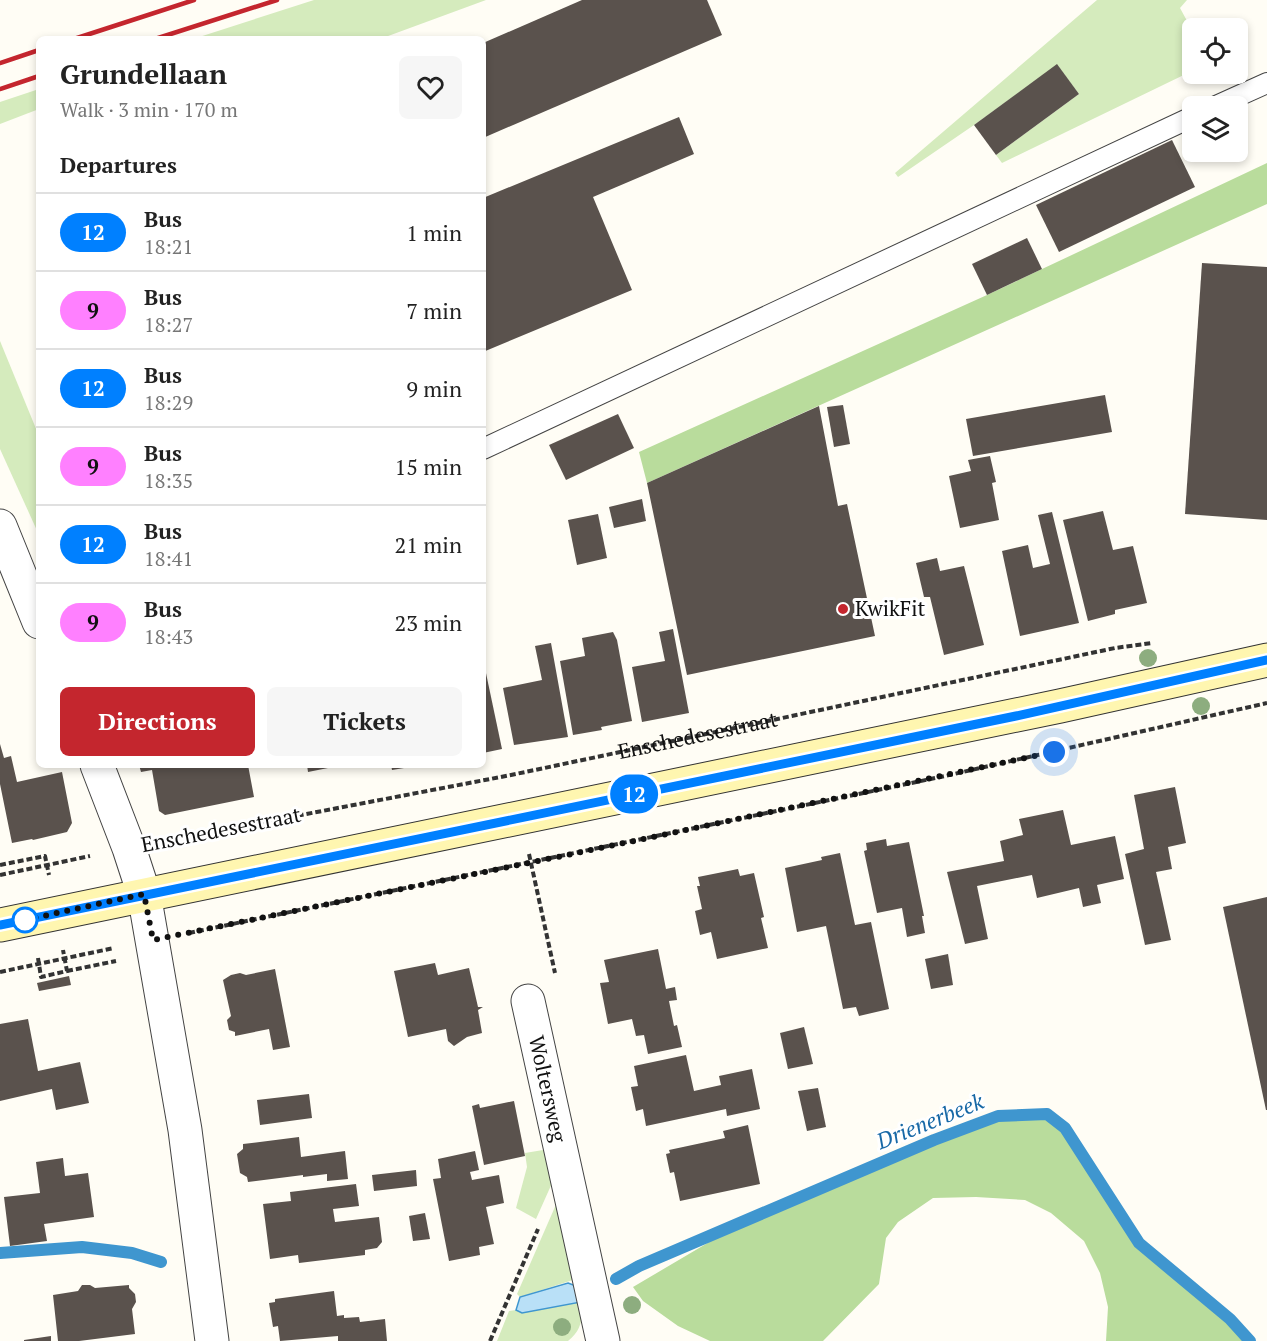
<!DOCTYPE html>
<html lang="en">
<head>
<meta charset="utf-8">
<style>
	body { margin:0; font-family:"PT Serif",serif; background:#f6f6f6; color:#222; height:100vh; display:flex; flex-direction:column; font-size:22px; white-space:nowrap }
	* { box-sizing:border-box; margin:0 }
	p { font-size:20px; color:#767676 }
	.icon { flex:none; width:33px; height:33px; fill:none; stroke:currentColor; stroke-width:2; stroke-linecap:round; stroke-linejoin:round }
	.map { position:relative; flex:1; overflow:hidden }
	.side { position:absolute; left:36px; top:36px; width:450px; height:732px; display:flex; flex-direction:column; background:#fff; border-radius:9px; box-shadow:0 3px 9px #0003 }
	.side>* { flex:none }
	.badge { padding:0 12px; border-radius:20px; font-size:21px; line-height:39px }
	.controls { position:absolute; left:1182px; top:18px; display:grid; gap:12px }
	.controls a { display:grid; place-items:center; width:66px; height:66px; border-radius:9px; background:#fff; box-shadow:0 3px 9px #0003; font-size:30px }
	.you { position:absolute; width:30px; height:30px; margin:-15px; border:4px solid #fff; border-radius:50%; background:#1a73e8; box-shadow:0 0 0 9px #1a73e833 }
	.map>.badge { position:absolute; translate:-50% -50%; box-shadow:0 0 0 3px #fff }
	h2 { padding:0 24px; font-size:22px; line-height:54px }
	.round { display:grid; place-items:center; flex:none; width:63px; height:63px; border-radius:9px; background:#f6f6f6 }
	.summary { display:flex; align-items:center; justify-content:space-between; height:102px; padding:0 24px }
	h1 { font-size:28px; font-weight:800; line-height:45px }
	.primary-button { display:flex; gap:12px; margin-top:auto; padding:12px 24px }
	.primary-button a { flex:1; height:69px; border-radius:9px; background:#c4262e; color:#fff; font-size:24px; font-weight:800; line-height:69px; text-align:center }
	.primary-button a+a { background:#f6f6f6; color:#222 }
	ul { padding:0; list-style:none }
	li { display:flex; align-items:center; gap:18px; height:78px; padding:0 24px; border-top:2px solid #e0e0e0 }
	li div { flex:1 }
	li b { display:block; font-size:22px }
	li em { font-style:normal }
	li .badge { min-width:66px; font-weight:700; text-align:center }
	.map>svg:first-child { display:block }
</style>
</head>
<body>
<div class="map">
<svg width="1267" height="1341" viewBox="0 0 1267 1341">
	<rect width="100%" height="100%" fill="#fffdf5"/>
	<g fill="#d5ebbd">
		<polygon points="314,0 486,0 380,39 193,39"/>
		<polygon points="1097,0 1187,0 1180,8 1192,30 1192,71 1002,163 996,155 1079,94 1057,65 974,125 898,177 895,173"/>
		<polygon points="39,89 39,109 0,124 0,102"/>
		<polygon points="0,341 39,436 39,535 0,449"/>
		<polygon points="549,1149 557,1172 536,1219 516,1208 527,1167 525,1153"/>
		<polygon points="561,1193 579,1278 520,1297 517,1294"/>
		<path d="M581 1302C583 1318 582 1330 568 1341H497L509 1311 516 1310 522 1313Z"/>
	</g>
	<g fill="#b9dc9c">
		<polygon points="1267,163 1267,204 647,483 639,452 987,295"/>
		<polygon points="1047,1114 1065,1128 1139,1243 1230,1319 1250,1341 1106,1341 1108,1307 1100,1273 1084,1241 1051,1213 1025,1200 976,1197 933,1198 898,1222 886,1238 879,1284 823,1341 710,1341 678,1326 643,1301 633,1287 750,1218 934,1140 998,1116"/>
	</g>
	<polygon fill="#b9e0f7" stroke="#3f96cf" stroke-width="1.5" points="568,1283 576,1286 581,1302 522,1313 516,1310 520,1297"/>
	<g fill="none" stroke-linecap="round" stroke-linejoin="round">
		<g stroke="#3f96cf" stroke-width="12">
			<polyline points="0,1253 82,1247 132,1253 161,1262"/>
			<polyline points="616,1279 639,1266 934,1140 998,1116 1047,1114 1065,1128 1139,1243 1230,1319 1250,1341"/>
		</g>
	</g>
	<g fill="#5a524d">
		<polygon points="582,0 707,0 722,35 483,138 483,43"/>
		<polygon points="1057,64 1079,94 996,155 974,125"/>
		<polygon points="679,117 694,154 593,197 632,290 483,352 483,198"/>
		<polygon points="1172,140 1195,187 1059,252 1036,205"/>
		<polygon points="1027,238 1042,269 987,295 972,264"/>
		<polygon points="1202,263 1267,267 1267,520 1185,514"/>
		<polygon points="1105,395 1112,432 973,456 966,419"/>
		<polygon points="843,405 850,444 834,447 827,407"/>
		<polygon points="819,406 838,506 847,504 875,636 687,675 647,483"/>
		<polygon points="618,414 634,448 566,480 549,445"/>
		<polygon points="990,456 996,482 992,483 999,520 960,528 949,476 971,471 968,460"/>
		<polygon points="642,499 646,521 614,528 609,507"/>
		<polygon points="1103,511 1113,550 1133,546 1147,603 1115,610 1115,614 1088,621 1063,520"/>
		<polygon points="1052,512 1079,623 1020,636 1002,551 1028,545 1033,568 1050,564 1038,515"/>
		<polygon points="598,514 607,558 577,565 568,520"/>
		<polygon points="937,558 940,571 964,566 984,645 944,655 930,597 924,597 916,563"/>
		<polygon points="673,629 689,713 642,722 632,667 665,661 659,632"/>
		<polygon points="613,632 617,640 632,721 601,727 602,730 573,735 560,661 585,656 582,638"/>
		<polygon points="551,643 568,737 514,745 503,688 542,680 535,646"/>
		<polygon points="483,659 502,749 483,753"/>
		<polygon points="0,744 4,758 11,756 17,782 62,772 72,823 67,832 33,840 32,839 12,843 0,784"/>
		<polygon points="139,765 248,765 254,797 165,815 159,811 152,770 141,772"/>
		<polygon points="307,765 333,765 333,767 308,772"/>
		<polygon points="391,765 416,765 416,766 392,770"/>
		<polygon points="1175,787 1186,843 1168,847 1172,869 1156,872 1171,940 1145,945 1125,854 1144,849 1134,795"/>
		<polygon points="1063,810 1071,845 1115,836 1124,879 1097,885 1101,903 1083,907 1079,888 1037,898 1032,875 977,886 988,939 965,944 947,872 1004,861 1000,841 1023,835 1019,819"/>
		<polygon points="886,839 887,846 909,842 924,916 922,916 925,933 907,937 902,908 877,913 864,851 867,850 866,843"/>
		<polygon points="840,853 855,925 871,922 889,1009 859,1016 856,1007 843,1009 826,926 797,932 785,868 822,860 821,857"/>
		<polygon points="738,869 740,876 754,873 764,917 761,918 768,948 717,959 711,932 700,935 695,911 702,909 697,886 700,886 698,877"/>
		<polygon points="1267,897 1267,1110 1266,1110 1223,907"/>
		<polygon points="658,949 666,989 675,987 677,1000 669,1001 674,1026 677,1025 682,1047 648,1054 644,1035 636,1036 632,1019 608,1024 600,983 609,982 604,960"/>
		<polygon points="948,954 953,985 931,989 925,959"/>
		<polygon points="435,963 438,975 469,968 478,1007 483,1007 478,1010 482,1033 467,1037 454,1046 448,1041 446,1029 408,1037 394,971"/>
		<polygon points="275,969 290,1047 273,1050 269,1029 235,1036 235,1032 229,1030 227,1020 231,1016 223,980 231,975 240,973 246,975"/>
		<polygon points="69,976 71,985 39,991 37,983"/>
		<polygon points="28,1019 38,1071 80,1062 89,1103 56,1110 52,1089 0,1101 0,1024"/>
		<polygon points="804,1027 813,1064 788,1069 780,1033"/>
		<polygon points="686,1055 694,1091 721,1085 719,1076 752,1069 760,1109 727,1116 726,1109 646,1126 643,1109 636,1111 631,1087 638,1086 634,1066"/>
		<polygon points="818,1088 826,1127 807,1131 798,1091"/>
		<polygon points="309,1094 312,1118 260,1125 257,1100"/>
		<polygon points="514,1101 525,1156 484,1165 472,1106 479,1104 480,1108"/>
		<polygon points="748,1125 760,1184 680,1201 674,1172 670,1173 666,1154 670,1153 669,1150 725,1138 723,1131"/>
		<polygon points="299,1137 301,1157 345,1151 348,1179 327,1181 327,1174 303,1177 303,1175 248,1182 247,1177 240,1173 237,1154 243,1149 243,1144"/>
		<polygon points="475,1151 479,1170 470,1172 472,1180 499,1175 504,1203 486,1207 494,1244 479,1247 480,1255 449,1261 433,1179 441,1178 438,1159"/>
		<polygon points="63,1158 65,1176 88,1173 94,1217 44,1224 47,1241 10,1246 4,1197 40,1193 36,1162"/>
		<polygon points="416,1170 417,1186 374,1191 372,1175"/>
		<polygon points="356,1184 359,1206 333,1209 335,1222 379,1217 382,1242 377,1248 365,1250 365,1255 299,1263 298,1255 270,1259 263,1204 291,1201 290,1192"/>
		<polygon points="425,1213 430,1239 413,1241 409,1216"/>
		<polygon points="82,1285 90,1285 95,1288 129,1285 129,1288 135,1294 136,1302 132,1309 135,1334 79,1341 58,1341 53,1295 78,1291"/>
		<polygon points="334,1291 337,1316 344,1315 344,1318 359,1317 360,1322 385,1319 387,1341 338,1341 338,1336 280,1341 278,1326 273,1327 269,1303 275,1302 275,1299"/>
		<polygon points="51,1336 51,1341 24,1341 24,1340"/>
	</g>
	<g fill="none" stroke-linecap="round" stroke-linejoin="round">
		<g stroke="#444" stroke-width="22">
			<g id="service">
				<polyline points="1216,106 1267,83"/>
				<polyline points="483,449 1192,117"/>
			</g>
		</g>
		<g stroke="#444" stroke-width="35">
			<g id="minor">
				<polyline points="0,526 39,622"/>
				<polyline points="97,765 129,848 144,894 185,1130 212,1341"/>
				<path id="s2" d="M528 1001 603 1341"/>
			</g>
		</g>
		<g stroke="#333" stroke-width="35">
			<polyline id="secondary" points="0,925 1060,706 1267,660"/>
		</g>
		<g stroke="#333" stroke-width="4" stroke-dasharray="6 3" stroke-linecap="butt">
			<path id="s1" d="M165 841 511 775 1115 648 1152 643"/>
			<polyline points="529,854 555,973"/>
			<polyline points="0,865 45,856 49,875"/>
			<polyline points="0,875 90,856"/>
			<polyline points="189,933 945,776 1267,703"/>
			<polyline points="38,958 41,977 67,971 63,950"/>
			<polyline points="67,971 116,961"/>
			<polyline points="0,972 114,948"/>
			<polyline points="490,1341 538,1229"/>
		</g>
		<use href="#service" stroke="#fff" stroke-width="20"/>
		<use href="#minor" stroke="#fff" stroke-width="33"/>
		<use href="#secondary" stroke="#fff6b0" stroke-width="33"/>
		<g stroke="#c4262e" stroke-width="4.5">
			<polyline points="74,39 194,0"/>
			<polyline points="155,39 277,0"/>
			<polyline points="0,63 39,50"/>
			<polyline points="0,89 39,76"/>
		</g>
	</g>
	<g fill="#8dad7f">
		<circle cx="1148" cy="658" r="9"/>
		<circle cx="1201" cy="706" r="9"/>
		<circle cx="632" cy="1305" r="9"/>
		<circle cx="562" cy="1327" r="9"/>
	</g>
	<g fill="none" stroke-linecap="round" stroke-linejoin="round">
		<g stroke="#fff" stroke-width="14">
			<polyline id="line" points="0,925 1016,716 1267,660"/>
		</g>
		<use href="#line" stroke="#0080ff" stroke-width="9"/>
		<polyline stroke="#111" stroke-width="6" stroke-dasharray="0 10.8" points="25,920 144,894 153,940 577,853 1054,752"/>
	</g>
	<circle fill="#c4262e" stroke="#fff" stroke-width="2" cx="843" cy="609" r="6"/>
	<circle fill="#fff" stroke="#0080ff" stroke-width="3" cx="25" cy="920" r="12"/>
	<g text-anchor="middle" stroke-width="6" stroke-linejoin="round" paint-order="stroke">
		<g font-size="21" fill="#111" stroke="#fff" text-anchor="start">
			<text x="855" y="616">KwikFit</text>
		</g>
		<g font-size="21" fill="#111" stroke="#fff">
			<text dy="7" stroke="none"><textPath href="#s1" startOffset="543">Enschedesestraat</textPath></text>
			<text transform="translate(221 830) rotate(-11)" y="7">Enschedesestraat</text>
			<text dy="7" stroke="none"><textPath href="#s2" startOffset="90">Woltersweg</textPath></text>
		</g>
		<g font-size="22" font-style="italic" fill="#1768a6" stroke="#fff">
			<text transform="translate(930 1121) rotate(-22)" y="8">Drienerbeek</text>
		</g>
	</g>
</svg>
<div class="controls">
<a><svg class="icon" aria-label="locate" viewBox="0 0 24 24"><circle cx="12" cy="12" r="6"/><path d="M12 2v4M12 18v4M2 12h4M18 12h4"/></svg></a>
<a><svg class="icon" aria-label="layers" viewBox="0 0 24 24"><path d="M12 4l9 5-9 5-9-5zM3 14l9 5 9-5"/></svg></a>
</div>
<div class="you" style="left:1054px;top:752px"></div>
<b class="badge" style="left:634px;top:794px;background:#0080ff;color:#fff">12</b>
<section class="side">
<div class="summary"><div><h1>Grundellaan</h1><p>Walk · 3 min · 170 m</p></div><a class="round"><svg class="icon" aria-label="heart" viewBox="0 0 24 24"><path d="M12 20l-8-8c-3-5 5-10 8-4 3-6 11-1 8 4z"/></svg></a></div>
<h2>Departures</h2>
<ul>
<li><span class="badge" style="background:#0080ff;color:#fff">12</span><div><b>Bus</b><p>18:21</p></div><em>1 min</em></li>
<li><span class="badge" style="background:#ff80ff;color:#111">9</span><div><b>Bus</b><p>18:27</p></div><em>7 min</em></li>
<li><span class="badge" style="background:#0080ff;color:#fff">12</span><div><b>Bus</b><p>18:29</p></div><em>9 min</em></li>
<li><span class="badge" style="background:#ff80ff;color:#111">9</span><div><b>Bus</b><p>18:35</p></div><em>15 min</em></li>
<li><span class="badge" style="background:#0080ff;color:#fff">12</span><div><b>Bus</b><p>18:41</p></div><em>21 min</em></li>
<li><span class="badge" style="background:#ff80ff;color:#111">9</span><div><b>Bus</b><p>18:43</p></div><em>23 min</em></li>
</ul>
<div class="primary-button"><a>Directions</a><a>Tickets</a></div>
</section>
</div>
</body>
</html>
